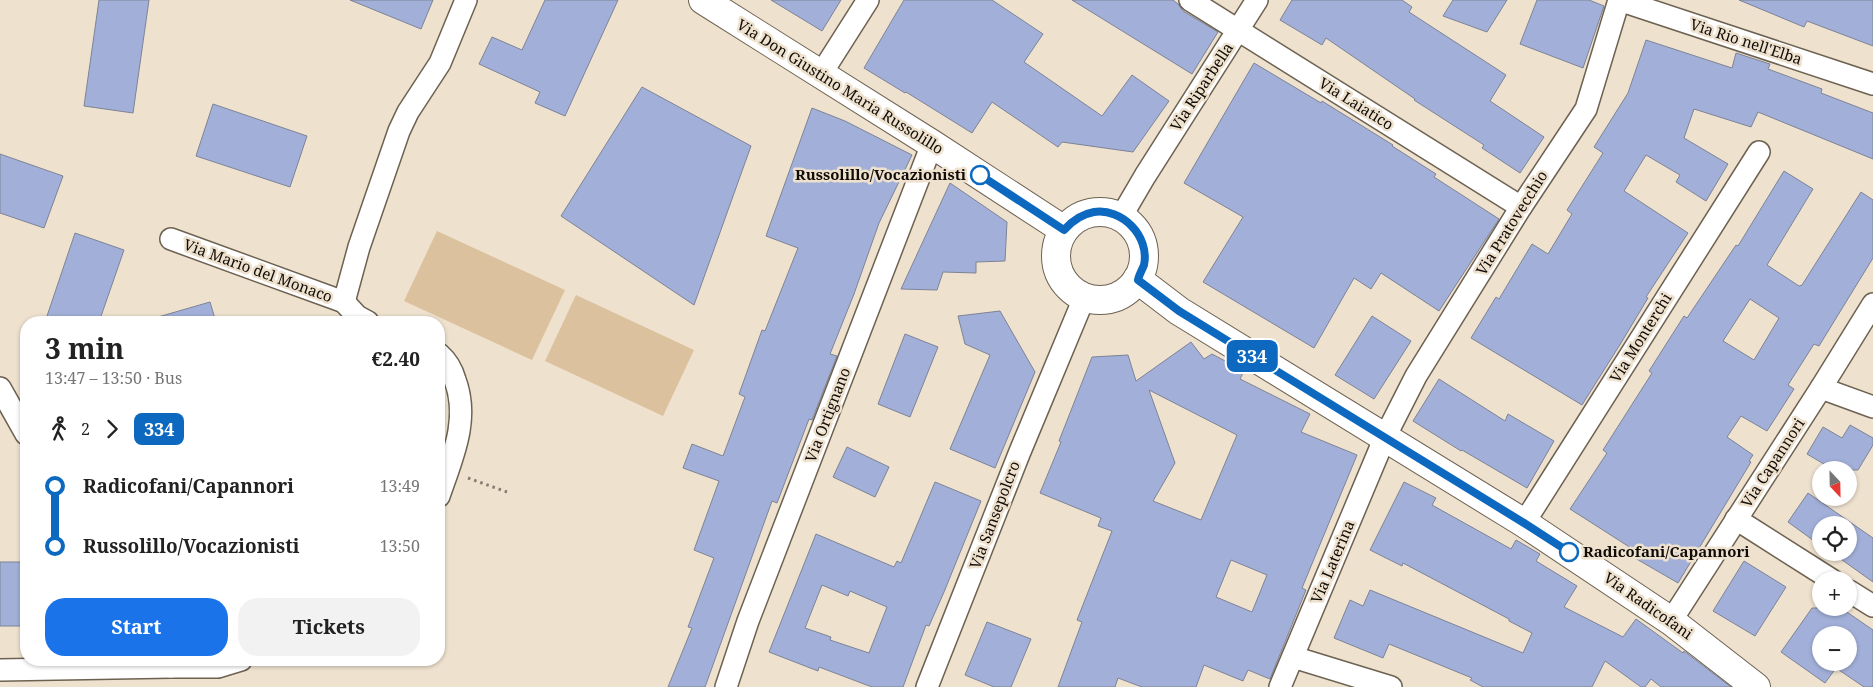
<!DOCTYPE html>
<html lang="en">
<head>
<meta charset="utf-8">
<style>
	body { margin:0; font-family:"Noto Serif",serif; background:#f2f2f2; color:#222; height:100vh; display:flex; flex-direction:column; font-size:19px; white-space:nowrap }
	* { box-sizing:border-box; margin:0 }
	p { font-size:16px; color:#767676 }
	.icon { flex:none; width:28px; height:28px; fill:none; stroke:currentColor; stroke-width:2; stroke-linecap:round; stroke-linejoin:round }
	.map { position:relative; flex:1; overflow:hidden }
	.side { position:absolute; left:20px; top:316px; width:425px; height:350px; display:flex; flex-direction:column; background:#fff; border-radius:20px; box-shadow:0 1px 4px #0004 }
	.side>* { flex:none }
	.badge { padding:0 10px; border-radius:8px; font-size:18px; line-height:32px }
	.needle { width:32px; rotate:158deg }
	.tools { position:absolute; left:1812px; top:461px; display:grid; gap:10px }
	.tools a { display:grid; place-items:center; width:45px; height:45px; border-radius:50%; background:#fff; box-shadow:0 1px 4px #0004; font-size:25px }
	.map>.badge { position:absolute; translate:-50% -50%; box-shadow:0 0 0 2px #fff }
	.legs { display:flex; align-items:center; gap:8px; height:55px; padding:0 25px; font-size:16px }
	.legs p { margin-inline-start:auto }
	.headline { display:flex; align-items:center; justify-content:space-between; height:85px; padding:0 25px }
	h1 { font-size:28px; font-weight:700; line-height:38px }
	.button { display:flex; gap:10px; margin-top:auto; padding:10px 25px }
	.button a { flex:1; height:58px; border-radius:20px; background:#1a73e8; color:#fff; font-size:20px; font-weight:700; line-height:58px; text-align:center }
	.button a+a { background:#f2f2f2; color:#222 }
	ul { padding:0 25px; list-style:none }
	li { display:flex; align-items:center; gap:18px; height:60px; font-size:19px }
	li i { display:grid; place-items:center; width:8px; height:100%; margin:0 6px; background:currentColor }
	li i::after { content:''; width:12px; height:12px; margin:-6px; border:4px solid; border-radius:50%; background:#fff }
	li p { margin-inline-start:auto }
	li:first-child i { background:linear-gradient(#0000 50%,currentColor 0) }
	li:last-child i { background:linear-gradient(currentColor 50%,#0000 0) }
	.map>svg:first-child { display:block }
</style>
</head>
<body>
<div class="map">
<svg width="1873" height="687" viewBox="0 0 1873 687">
	<rect width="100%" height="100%" fill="#eee1ce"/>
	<g fill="#dbc19d">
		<polygon points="437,231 565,290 532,360 404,301"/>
		<polygon points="576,295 694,350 663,416 545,361"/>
	</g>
	<g fill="#a2b0d9" stroke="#7d8396" fill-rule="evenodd">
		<polygon points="99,0 149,0 133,113 84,106"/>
		<polygon points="350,0 433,0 421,29"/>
		<polygon points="545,0 618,0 565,116 535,103 540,92 479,64 492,37 522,50"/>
		<polygon points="771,0 841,0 822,31"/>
		<polygon points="904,0 992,0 1043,34 1024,62 1102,116 1132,75 1169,101 1133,152 1062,142 1058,147 992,102 972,133 906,92 905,93 864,68"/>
		<polygon points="1072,0 1173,0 1178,4 1183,11 1218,32 1192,74"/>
		<polygon points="1292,0 1402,0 1412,7 1409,12 1506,75 1490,101 1544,137 1520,173 1482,148 1484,145 1414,100 1415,99 1326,38 1322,45 1280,20"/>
		<polygon points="1453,0 1507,0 1487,32 1443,16"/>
		<polygon points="1537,0 1589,0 1604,6 1583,68 1520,44"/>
		<polygon points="1739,0 1873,0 1873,46 1807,21 1804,27"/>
		<polygon points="1646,40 1732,68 1736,53 1770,64 1768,69 1822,89 1821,93 1873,113 1873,159 1758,112 1751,127 1694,109 1684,138 1728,164 1706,201 1676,182 1680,175 1646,155 1624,191 1688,233 1646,297 1648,298 1621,343 1582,405 1471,338 1496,297 1499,299 1532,244 1548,254 1572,214 1567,210 1603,153 1594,147 1628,93"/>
		<polygon points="1254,63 1321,103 1322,101 1393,145 1392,146 1436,174 1434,177 1499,219 1439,311 1381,273 1371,289 1354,278 1314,348 1203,282 1243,217 1184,183"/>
		<polygon points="642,87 751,146 694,305 561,216"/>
		<polygon points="213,104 307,136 290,187 196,156"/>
		<polygon points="812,108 845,121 912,155 879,223 854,294 830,354 837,356 812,420 809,419 777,503 772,501 705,687 668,687 692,628 688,627 714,558 694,550 719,481 683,468 692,444 723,456 745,397 739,394 762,330 765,331 798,248 766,236"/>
		<polygon points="0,154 63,176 44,228 0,213"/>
		<path d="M1784 171 1813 189 1767 265 1799 286 1802 285 1861 192 1873 200V258L1819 346 1814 344 1788 385 1794 389 1767 431 1741 416 1727 437 1753 455 1749 461 1751 462 1678 583 1628 554 1631 548 1570 509 1607 453 1603 450 1652 373 1649 371 1684 316 1687 318 1736 245 1738 246ZM1750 299 1779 318 1754 360 1723 341Z"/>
		<polygon points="950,183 1007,222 1005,261 976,262 976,273 943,272 937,290 901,289"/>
		<polygon points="75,233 124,250 99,322 45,322"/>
		<polygon points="210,302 216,322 158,322 158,317"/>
		<polygon points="1000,311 1035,372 995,468 950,449 990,355 965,344 958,316"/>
		<polygon points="1372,316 1411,341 1374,399 1335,375"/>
		<polygon points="905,334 938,347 910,417 878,404"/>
		<path d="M1191 342 1204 359 1212 354 1244 371 1240 379 1310 414 1301 432 1357 455 1302 588 1306 590 1270 679 1248 670 1243 681 1204 665 1196 687H1142L1118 678 1115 687H1058L1082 622 1077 620 1112 531 1098 526 1101 518 1040 493 1061 442 1059 441 1092 357 1128 355 1136 381ZM1149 390 1237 435 1201 520 1153 501 1175 463ZM1231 560 1267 575 1252 612 1216 597Z"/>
		<polygon points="1439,379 1505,421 1508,414 1554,441 1527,488 1462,450 1461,451 1413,421"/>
		<polygon points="1850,425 1873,438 1873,445 1858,470 1834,470 1807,454 1823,427 1842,438"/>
		<polygon points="847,447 889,467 875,497 833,477"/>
		<path d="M935 482 981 501 944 592 929 626 926 625 903 687H872L819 667 818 671 769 652 816 534 894 567 897 561 901 563ZM822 585 848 596 850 591 887 607 869 653 830 640 831 637 805 628Z"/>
		<polygon points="1404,482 1436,498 1432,505 1511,549 1516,540 1540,554 1536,561 1577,586 1564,607 1623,637 1636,619 1683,653 1684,651 1731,687 1661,687 1651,679 1645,687 1641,687 1605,661 1592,687 1483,687 1470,680 1472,678 1389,644 1383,658 1334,638 1350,600 1363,606 1370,590 1523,653 1532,633 1509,621 1509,619 1403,563 1402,566 1370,550"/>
		<polygon points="1808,493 1873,538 1873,582 1831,552 1849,552 1849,525 1821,525 1821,546 1788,522"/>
		<polygon points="1744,561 1786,587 1755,636 1713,611"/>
		<rect x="0" y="562" width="26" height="64"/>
		<path d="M1812 608H1841L1873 630V687H1864L1836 668 1825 683 1781 652ZM1821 635H1849V662H1821Z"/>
		<polygon points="987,622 1031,639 1011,687 994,687 965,675"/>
	</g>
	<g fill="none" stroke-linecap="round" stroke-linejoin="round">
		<g stroke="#6d6151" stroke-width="24">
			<g id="street">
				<polyline points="1190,0 1521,207"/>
				<polyline points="1619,0 1873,84"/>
				<polyline points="821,74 868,0"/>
				<polyline points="1121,217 1145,176 1257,0"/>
				<polyline points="171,239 344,302 357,316 368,322"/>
				<polyline points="344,302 359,247 399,131 408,112 440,63 466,0"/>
				<path d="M439 354C447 361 452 369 455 380 470 420 452 458 439 496"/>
				<polyline points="0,388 26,434"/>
				<polyline points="1821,388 1873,407"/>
				<polyline points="1736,519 1832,580"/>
				<polyline points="1524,523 1759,152"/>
				<polyline points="1849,591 1873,606"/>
				<polyline points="1671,621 1821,388 1873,304"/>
				<polyline points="1293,657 1391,687"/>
				<polyline points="165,660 171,667 218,667 241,660"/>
				<polyline points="0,670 171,667"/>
				<polyline points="726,687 748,621 932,144"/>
				<polyline points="927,687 1019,454 1084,298"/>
				<polyline points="1280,687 1385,437 1416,376 1521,207 1586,109 1619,0"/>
			</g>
		</g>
		<g stroke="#6d6151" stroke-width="30">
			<g id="secondary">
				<polyline points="703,0 932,144 1064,230"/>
				<circle cx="1100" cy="256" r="44"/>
				<polyline points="1137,279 1179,311 1524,523 1671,621 1756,687"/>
			</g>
		</g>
		<polyline stroke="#867d71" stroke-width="3" stroke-dasharray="2.5 4" stroke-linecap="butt" points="468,478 507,492"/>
		<use href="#street" stroke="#fff" stroke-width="21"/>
		<use href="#secondary" stroke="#fff" stroke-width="28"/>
	</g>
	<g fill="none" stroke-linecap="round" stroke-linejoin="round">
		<g stroke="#fff" stroke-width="11">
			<path id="line-1" d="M980 175 1064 230C1072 221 1082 214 1094 212 1122 208 1150 236 1144 265 1142 270 1139 275 1138 280L1179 311 1524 523 1569 552"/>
		</g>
		<use href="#line-1" stroke="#0c69bf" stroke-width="8"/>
	</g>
	<g fill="#fff" stroke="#0c69bf" stroke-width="2.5">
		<circle cx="980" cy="175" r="9"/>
		<circle cx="1569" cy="552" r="9"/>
	</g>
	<g text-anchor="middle" stroke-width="5" stroke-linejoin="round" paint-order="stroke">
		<g font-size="15" fill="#100b06" stroke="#eee1ce">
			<text transform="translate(1746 42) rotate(18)" y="5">Via Rio nell'Elba</text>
			<text transform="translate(840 87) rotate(32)" y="5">Via Don Giustino Maria Russolillo</text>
			<text transform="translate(1202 87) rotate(-57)" y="5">Via Riparbella</text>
			<text transform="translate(1356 104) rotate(32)" y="5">Via Laiatico</text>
			<text transform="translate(1512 223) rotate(-58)" y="5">Via Pratovecchio</text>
			<text transform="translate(258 271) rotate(20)" y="5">Via Mario del Monaco</text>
			<text transform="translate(1641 338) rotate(-58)" y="5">Via Monterchi</text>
			<text transform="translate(828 415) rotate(-69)" y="5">Via Ortignano</text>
			<text transform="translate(1773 463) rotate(-57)" y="5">Via Capannori</text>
			<text transform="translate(995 515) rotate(-69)" y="5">Via Sansepolcro</text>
			<text transform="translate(1333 562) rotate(-67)" y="5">Via Laterina</text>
			<text transform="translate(1648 606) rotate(35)" y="5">Via Radicofani</text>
		</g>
		<g font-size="15" font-weight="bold" fill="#100b06" stroke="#eee1ce" text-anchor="end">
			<text x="966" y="180">Russolillo/Vocazionisti</text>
			<text x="1583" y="557" text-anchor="start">Radicofani/Capannori</text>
		</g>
	</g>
</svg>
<div class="tools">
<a><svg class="needle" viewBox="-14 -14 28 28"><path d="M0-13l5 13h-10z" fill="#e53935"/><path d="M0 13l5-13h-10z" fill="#767676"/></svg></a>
<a><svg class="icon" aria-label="locate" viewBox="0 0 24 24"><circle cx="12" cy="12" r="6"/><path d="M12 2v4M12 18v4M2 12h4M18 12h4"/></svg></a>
<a>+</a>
<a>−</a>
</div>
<b class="badge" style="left:1252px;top:356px;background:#0c69bf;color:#fff">334</b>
<section class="side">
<div class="headline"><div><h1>3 min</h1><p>13:47 – 13:50 · Bus</p></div><b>€2.40</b></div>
<div class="legs"><svg class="icon" aria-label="walk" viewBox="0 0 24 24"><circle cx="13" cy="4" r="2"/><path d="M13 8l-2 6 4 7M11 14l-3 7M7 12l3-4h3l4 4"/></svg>2<svg class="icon" aria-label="forward" viewBox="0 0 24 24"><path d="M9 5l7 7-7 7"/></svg><b class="badge" style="background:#0c69bf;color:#fff">334</b></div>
<ul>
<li><i style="color:#0c69bf"></i><b>Radicofani/Capannori</b><p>13:49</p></li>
<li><i style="color:#0c69bf"></i><b>Russolillo/Vocazionisti</b><p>13:50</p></li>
</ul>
<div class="button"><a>Start</a><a>Tickets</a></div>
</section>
</div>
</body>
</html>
